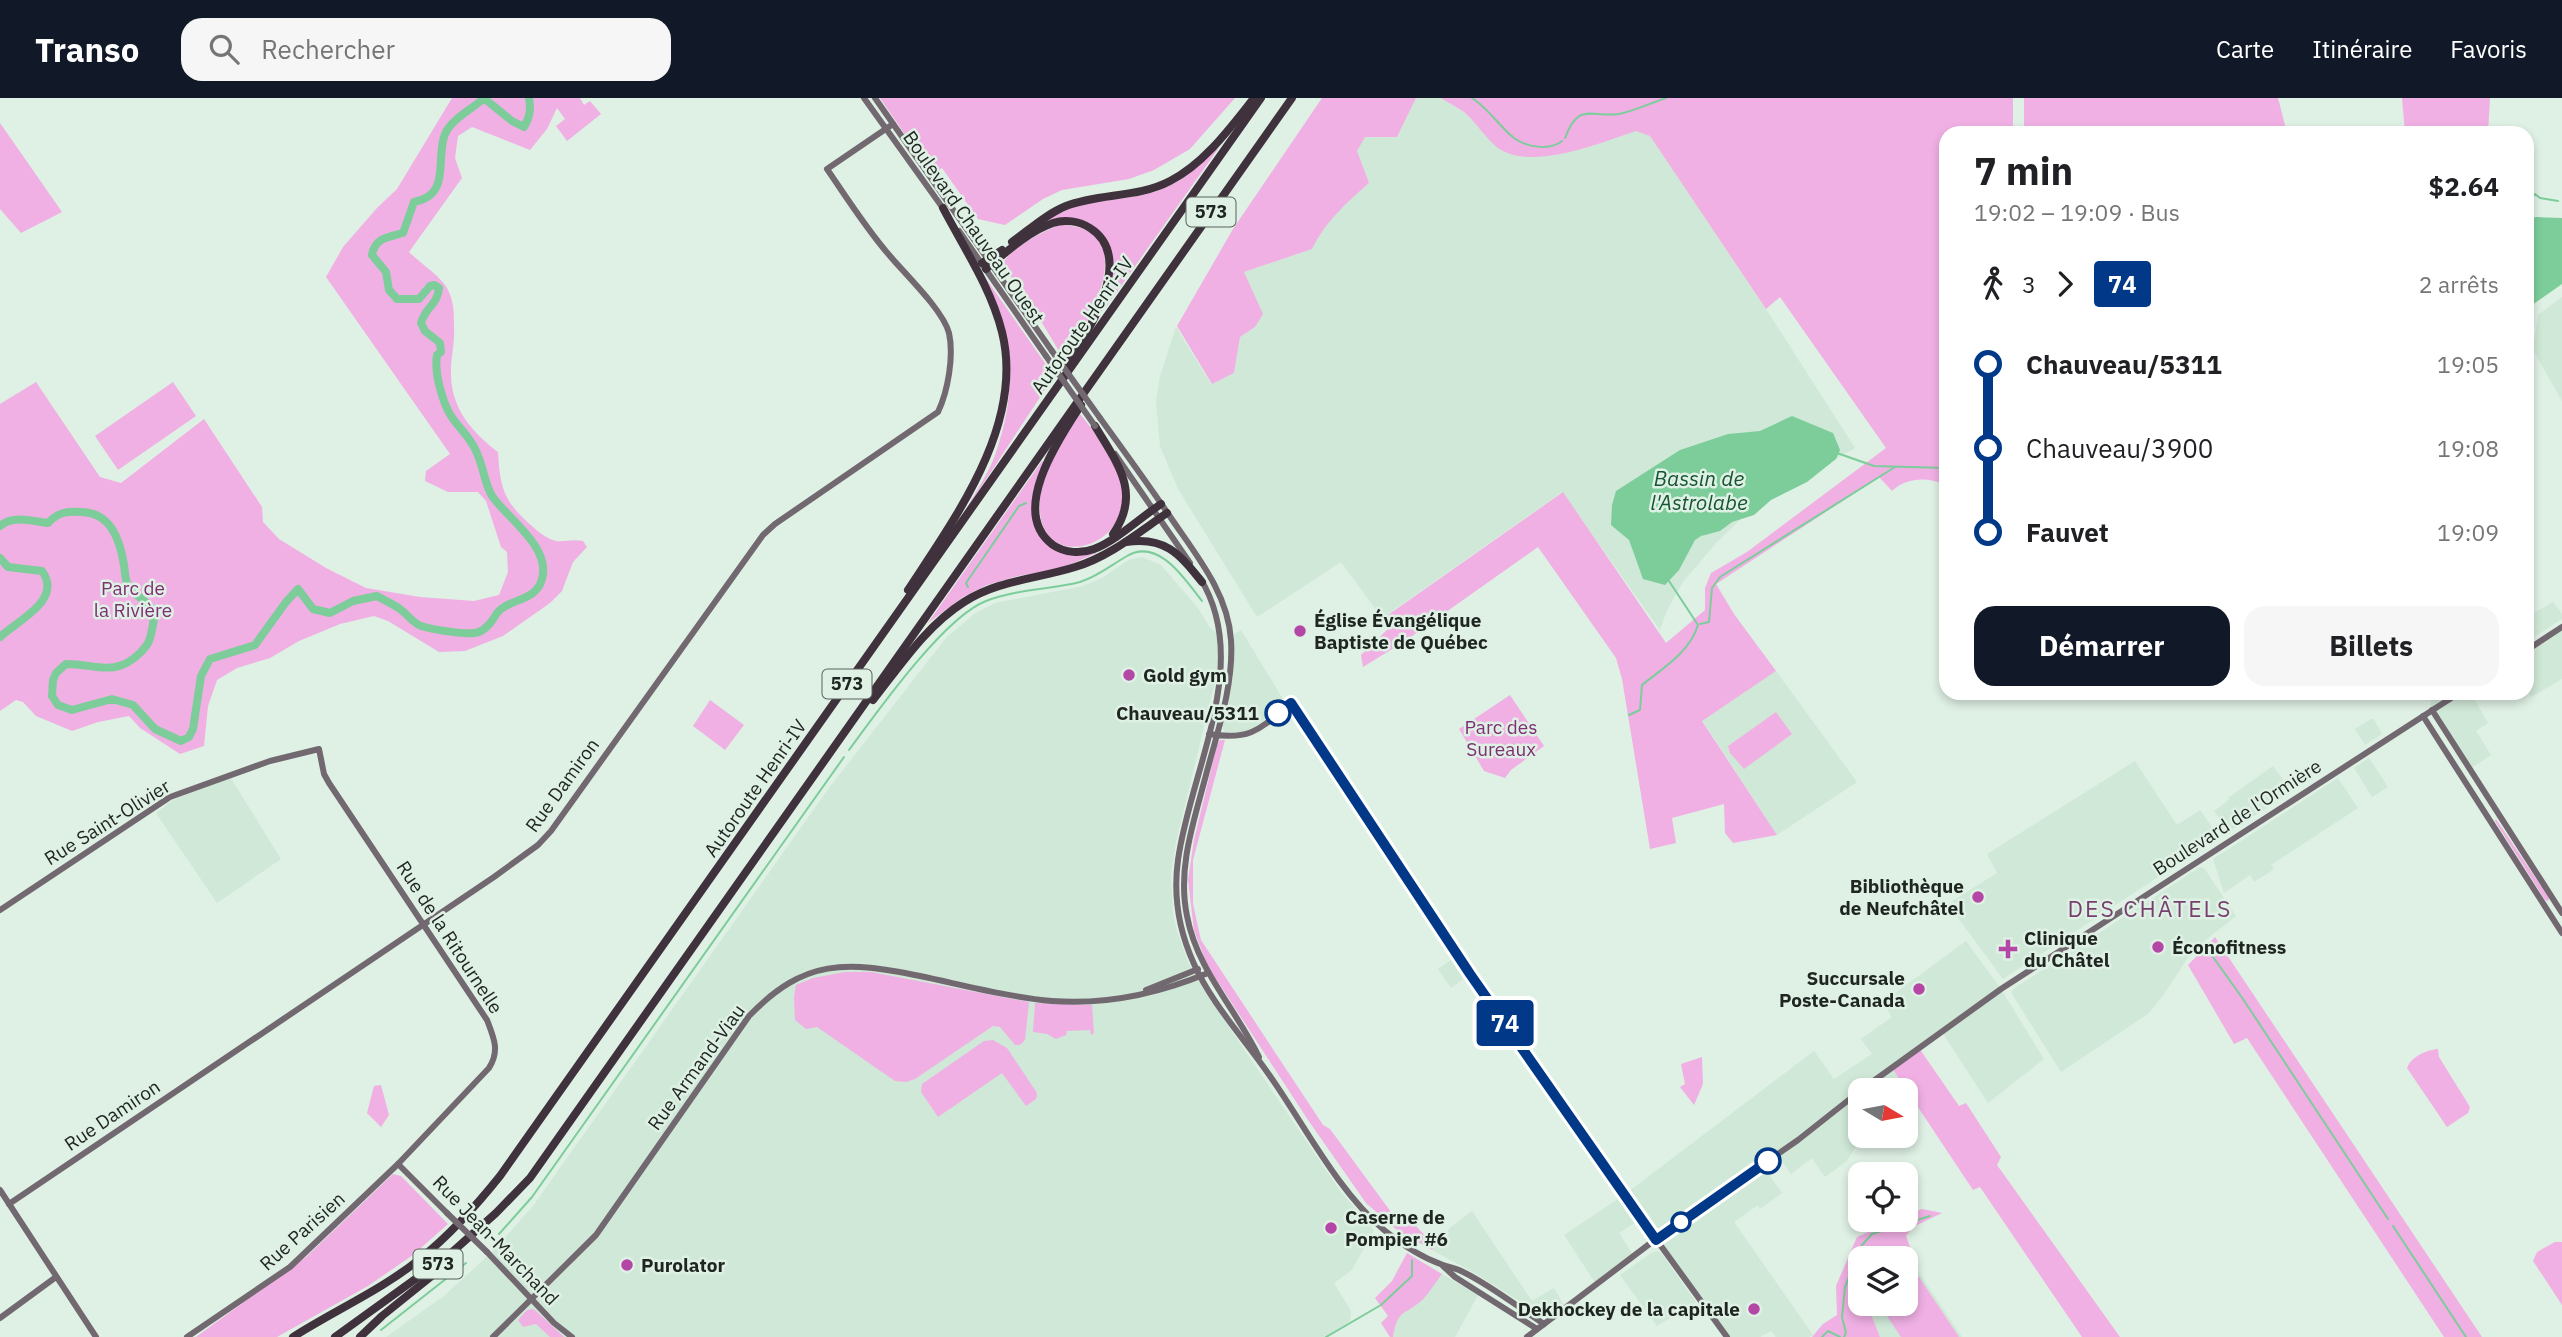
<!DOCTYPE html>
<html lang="fr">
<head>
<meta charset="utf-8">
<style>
	body { margin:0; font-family:"IBM Plex Sans",sans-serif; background:#f6f6f6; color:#202124; height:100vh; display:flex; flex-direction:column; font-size:26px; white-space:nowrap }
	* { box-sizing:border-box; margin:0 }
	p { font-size:23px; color:#757577 }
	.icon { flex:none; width:38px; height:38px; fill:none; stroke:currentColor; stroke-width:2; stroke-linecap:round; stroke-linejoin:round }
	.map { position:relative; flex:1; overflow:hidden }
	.side { position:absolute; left:1939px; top:28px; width:595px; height:574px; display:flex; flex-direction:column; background:#fff; border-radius:21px; box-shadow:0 4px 10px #0003 }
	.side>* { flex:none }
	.badge { padding:0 14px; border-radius:5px; font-size:24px; line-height:46px }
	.needle { width:46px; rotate:100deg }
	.tools { position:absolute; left:1848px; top:980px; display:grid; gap:14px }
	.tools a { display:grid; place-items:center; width:70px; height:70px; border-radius:14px; background:#fff; box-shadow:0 4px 10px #0003; font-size:35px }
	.map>.badge { position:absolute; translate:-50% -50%; box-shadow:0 0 0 4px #fff }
	.legs { display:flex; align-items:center; gap:10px; height:77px; padding:0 35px; font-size:23px }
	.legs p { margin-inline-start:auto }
	.overview { display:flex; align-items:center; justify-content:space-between; height:119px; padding:0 35px }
	h1 { font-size:38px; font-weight:800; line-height:52px }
	.cta { display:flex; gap:14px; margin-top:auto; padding:14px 35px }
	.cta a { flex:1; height:80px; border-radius:21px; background:#111827; color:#fff; font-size:28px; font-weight:800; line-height:80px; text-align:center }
	.cta a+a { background:#f6f6f6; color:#202124 }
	ul { padding:0 35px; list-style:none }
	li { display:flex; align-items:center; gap:24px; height:84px; font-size:26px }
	li i { display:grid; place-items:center; width:10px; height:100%; margin:0 9px; background:currentColor }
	li i::after { content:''; width:18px; height:18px; margin:-9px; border:5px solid; border-radius:50%; background:#fff }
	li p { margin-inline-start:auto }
	li:first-child i { background:linear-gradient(#0000 50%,currentColor 0) }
	li:last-child i { background:linear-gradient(currentColor 50%,#0000 0) }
	header { display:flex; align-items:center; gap:42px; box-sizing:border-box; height:98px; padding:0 35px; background:#111827; color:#fff }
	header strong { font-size:33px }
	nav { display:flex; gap:38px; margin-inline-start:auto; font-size:24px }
	.search { width:490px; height:63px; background:#f6f6f6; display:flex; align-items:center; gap:18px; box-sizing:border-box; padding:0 24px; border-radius:21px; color:#757577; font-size:26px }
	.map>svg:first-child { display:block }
</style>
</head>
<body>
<header>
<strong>Transo</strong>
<div class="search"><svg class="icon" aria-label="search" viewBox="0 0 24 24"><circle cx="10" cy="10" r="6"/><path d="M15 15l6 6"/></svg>Rechercher</div>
<nav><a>Carte</a><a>Itinéraire</a><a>Favoris</a></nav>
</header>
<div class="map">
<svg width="2562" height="1239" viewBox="0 0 2562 1239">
	<rect width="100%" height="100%" fill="#dff0e4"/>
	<g fill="#d0e8d7">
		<polygon points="1416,0 1441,0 1464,14 1503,53 1585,50 1636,32 1650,38 1766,211 1855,350 1755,407 1716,445 1683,484 1667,512 1660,532 1562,394 1388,516 1385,524 1341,464 1257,519 1178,391 1160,348 1156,304 1160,278 1176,229 1211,286 1234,275 1240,239 1255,229 1244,174 1312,151 1318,138 1339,111 1369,85 1356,53 1365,39 1397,39"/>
		<polygon points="2562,199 2562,303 2533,252 2538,217"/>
		<polygon points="1142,459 1161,467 1198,510 1210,530 1217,535 1218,568 1215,584 1176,744 1171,776 1173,816 1177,833 1188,864 1204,892 1340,1093 1374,1132 1352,1172 1334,1185 1351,1213 1350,1223 1326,1239 386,1239 444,1198 494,1152 533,1108 829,690 946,540 974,516 995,505 1083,488 1102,480 1129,462"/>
		<polygon points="2553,504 2562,516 2562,521 2534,539 2527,529 2527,519"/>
		<polygon points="2562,529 2562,581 2531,599 2527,593 2527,552"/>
		<polygon points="1241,532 1286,606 1257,627 1245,633 1235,635 1225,634 1222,628 1233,580 1234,536"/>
		<polygon points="1776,573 1857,684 1777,737 1702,622"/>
		<polygon points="2429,595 2471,595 2488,625 2476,633 2491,657 2470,671 2432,612"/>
		<polygon points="2373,620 2382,636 2365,647 2355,631"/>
		<polygon points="2369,660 2388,689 2372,699 2354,670"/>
		<polygon points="2135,663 2177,727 2200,712 2219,739 2003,881 1948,806 1997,775 1987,756"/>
		<polygon points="2273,668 2292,694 2230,733 2214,713 2229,702 2228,700"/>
		<polygon points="230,679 281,761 217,805 156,715 173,702"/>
		<polygon points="2338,680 2358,710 2271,767 2274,771 2254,784 2250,777 2224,795 2213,761"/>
		<polygon points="2200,769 2204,770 2236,818 2193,852 2162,899 2148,916 2061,974 2012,896 2012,892"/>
		<polygon points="1966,843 2001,891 2044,961 1988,1005 1942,934 1892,970 1906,992 1860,992 1860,1038 1868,1038 1870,1041 1854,1051 1847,1063 1825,1079 1812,1060 1791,1076 1777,1056 1762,1067 1782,1095 1760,1111 1758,1107 1734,1124 1813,1237 1809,1239 1776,1239 1771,1233 1760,1239 1727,1239 1641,1121 1619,1135 1634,1158 1596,1186 1564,1137 1624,1097 1814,953 1834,981 1872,956 1861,941 1892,919 1883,904"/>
		<polygon points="1458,857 1470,876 1451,890 1438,871"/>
		<polygon points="1472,1113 1532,1203 1554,1190 1563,1206 1543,1218 1473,1174 1432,1152 1451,1129"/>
		<polygon points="1658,1153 1662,1156 1696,1204 1657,1228 1620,1177 1653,1154"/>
		<polygon points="1912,1164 1962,1239 1880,1239 1867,1206 1906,1206 1906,1169"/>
		<polygon points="1442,1176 1478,1197 1455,1239 1393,1239 1396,1222 1405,1212 1421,1203"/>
	</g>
	<g fill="#f0b0e4">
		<path d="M452 0H580L584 7 590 3 601 16 567 43 556 28 565 21 557 10 547 31 530 52 472 29 458 38 455 60 462 80 409 154C421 166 441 178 448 192 454 204 454 216 454 229 455 246 450 262 451 278 452 312 473 335 498 354 500 391 504 404 533 429 540 435 547 441 556 443 565 444 573 441 583 443L587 449 573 464 562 493 550 505 503 538 465 553 439 554 388 523 374 518 340 526 299 543 270 560 237 570 217 582 208 608 204 648 180 656 140 630 129 618 98 624 72 633 36 618 23 604 16 602 0 613V306L36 284 100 379 121 385 204 321 262 409 263 424 279 441 326 470 366 490 420 499 474 503 499 497 508 474 507 454 501 449 486 403 478 394H448L425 383 426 373 450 356 326 179 343 149 377 110 397 91Z"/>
		<polygon points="880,0 1235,0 1190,51 1154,72 1129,81 1062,92 1043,101 1005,127 978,121 942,70 932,76"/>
		<path d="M1322 0H1416L1397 39H1365L1357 53 1369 85C1346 105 1325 124 1312 151L1244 174 1263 216 1255 229 1240 239 1234 275 1212 286 1177 228 1233 131Z"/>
		<path d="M1441 0H2013V35H1946V387C1928 379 1907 379 1892 393L1879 379 1716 486 1734 516 1776 573 1702 623 1777 737 1733 745 1725 735 1724 706 1672 720 1676 745 1650 751 1622 581 1616 560 1538 449 1405 543 1363 569 1361 557 1389 530 1385 524 1388 517 1563 394 1666 545 1705 512V490L1711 475 1747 454 1886 350 1780 199 1766 211 1650 38 1636 33C1603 44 1537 71 1503 53 1489 46 1477 25 1464 14 1457 9 1448 5 1441 0Z"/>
		<polygon points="2024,0 2278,0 2287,35 2024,35"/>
		<polygon points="2402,0 2490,0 2488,35 2405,35"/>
		<polygon points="0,25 62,114 21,135 0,111"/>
		<path d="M1216 49 1218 51 1104 212 1102 211C1114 176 1125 146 1085 123L1040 127C1048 122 1055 116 1063 113 1094 100 1129 103 1160 92 1183 83 1199 67 1216 49Z"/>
		<path d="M1061 127C1145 130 1087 227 1065 263L1027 200 1002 167C1008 152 1045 131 1061 127Z"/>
		<path d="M982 175 1054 278 964 415C974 396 988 377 995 357 1018 292 1015 236 982 175Z"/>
		<polygon points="173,284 196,318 118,372 95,338"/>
		<path d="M1080 316C1094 333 1120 367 1123 390 1129 453 1044 472 1040 414 1037 378 1062 344 1080 316Z"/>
		<polygon points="1042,363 1045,364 1033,402 1049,447 1097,455 1059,471 1018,478 987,487 963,499 928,525"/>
		<polygon points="1510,597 1544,648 1511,672 1505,680 1484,673 1459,631"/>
		<polygon points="710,602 744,627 725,652 693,628"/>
		<polygon points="1776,614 1792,636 1744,671 1730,655 1728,648"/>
		<polygon points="1220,642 1225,642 1193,762 1193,806 1201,842 1323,1027 1330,1031 1391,1114 1407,1125 1413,1125 1435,1148 1432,1152 1397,1132 1366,1105 1308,1022 1207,867 1194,832 1188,782 1194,742 1217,647"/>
		<polygon points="2496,721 2549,800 2548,803 2545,802 2495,723"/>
		<polygon points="2215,839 2482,1239 2444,1239 2247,940 2234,946 2188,867"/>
		<polygon points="845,874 871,874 1029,904 1025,942 1020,947 1015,947 1000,929 993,928 915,981 906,984 895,983 817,929 806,931 795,922 794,899 796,887 813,880"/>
		<polygon points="1035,905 1092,907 1094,935 1091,937 1090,932 1067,933 1066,937 1056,941 1047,936 1033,934"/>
		<polygon points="993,942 1007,950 1037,995 1036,1001 1026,1008 1002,975 938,1019 921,994 922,986 984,943"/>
		<polygon points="1919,950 1959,1008 1966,1005 2001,1059 1997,1067 2120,1239 2082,1239 1980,1089 1973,1092 1892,970"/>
		<path d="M2438 951 2439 959 2470 1009 2468 1015 2447 1029 2407 970C2411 959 2426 952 2438 951Z"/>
		<polygon points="1702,959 1703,986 1694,1007 1680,989 1685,986 1681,966"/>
		<polygon points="381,987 389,1017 381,1029 367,1015 374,988"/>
		<polygon points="393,1076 401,1078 448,1126 413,1157 368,1188 277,1239 196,1239 306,1159"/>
		<polygon points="1922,1111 1942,1115 1913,1129 1906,1138 1916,1166 1912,1164 1906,1169 1906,1160 1860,1160 1860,1206 1867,1206 1880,1239 1812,1239 1823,1226 1837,1217 1836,1188 1857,1139 1896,1122 1906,1122 1906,1118"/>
		<polygon points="2555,1144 2562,1144 2562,1207 2533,1163 2537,1154"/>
		<path d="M1407 1155 1442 1176C1435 1185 1428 1197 1420 1204 1401 1219 1398 1212 1393 1239H1390L1381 1225 1388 1218 1375 1200 1392 1183Z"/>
		<polygon points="1913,1170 1959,1239 1901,1239 1879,1206 1906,1206 1906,1175"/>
		<polygon points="533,1211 536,1213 564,1239 550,1239 536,1226 523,1229 518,1222 527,1212"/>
	</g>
	<g fill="#7ccd9a">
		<polygon points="2536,119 2562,120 2562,186 2532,207 2527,206 2527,121"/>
		<polygon points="1792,318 1833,335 1840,352 1836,361 1807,384 1771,402 1754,417 1732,424 1720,433 1701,438 1695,442 1679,472 1665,487 1643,481 1629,442 1611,427 1612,407 1616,393 1680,352 1728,336 1760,333"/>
	</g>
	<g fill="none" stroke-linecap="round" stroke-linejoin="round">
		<g stroke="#7ccd9a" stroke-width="2">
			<path d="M1472 0C1489 11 1499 28 1514 40 1526 49 1550 53 1562 43"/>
			<path d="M1565 40C1579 3 1591 20 1619 16 1634 13 1651 5 1666 0"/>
			<polyline points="2527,102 2535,96 2540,100 2558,103"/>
			<polyline points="1837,355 1874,368 1946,370"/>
			<polyline points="968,489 966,485 1019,408 1026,405"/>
			<polyline points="1700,526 1709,524 1712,490 1720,479 1895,369"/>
			<path d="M1629 617 1640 612 1642 587C1663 570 1690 554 1698 527L1669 483"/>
			<path d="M849 652C877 614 944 519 986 503 1016 491 1049 492 1080 484 1099 478 1111 467 1127 458 1159 439 1186 483 1202 503"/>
			<polyline points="2208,852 2243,901 2388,1121"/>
			<polyline points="2393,1128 2466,1239"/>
			<polyline points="499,1136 532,1099 844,659"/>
			<polyline points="381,1232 466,1165"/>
			<polyline points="1326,1239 1381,1207 1412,1178 1412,1162"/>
			<polyline points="1822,1239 1828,1233 1840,1239"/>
			<polyline points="1844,1239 1846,1235 1842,1219 1845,1189 1862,1147 1872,1136 1930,1118"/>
		</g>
		<g stroke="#7ccd9a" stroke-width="8">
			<path d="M0 428C14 417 31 423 48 425 58 414 67 413 82 414 111 415 120 442 124 467 125 473 125 482 128 487 133 497 145 501 151 510 156 517 153 528 151 536 150 544 146 548 141 554 115 580 98 566 66 566L56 575 53 582 52 598 58 607 72 612 112 601 133 607 155 631 181 643 189 639 193 631 201 578 210 561 255 547 286 504 298 491 313 511 330 515 353 503 377 498C384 502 393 506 400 511 407 516 413 525 421 528 431 531 469 538 479 534 488 530 492 523 497 515 509 500 536 504 542 481 551 449 508 421 492 398 484 384 483 367 476 353 470 339 459 330 451 318 442 303 434 274 437 257L441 254 440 245 425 233 421 225C426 208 437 208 439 190L434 187 430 188 419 201H397L389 192 386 174 372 157C375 140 388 139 403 135L414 104C452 97 435 60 445 36 451 22 470 12 482 2H486L512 23 524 29C530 19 531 11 529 0"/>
			<path d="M0 460 8 469 42 473C63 502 18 522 0 539"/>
		</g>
		<g stroke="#726870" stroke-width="6">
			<polyline points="864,0 945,113"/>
			<polyline points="875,0 1052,253"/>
			<polyline points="959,133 1046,258"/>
			<path d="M1100 320C1124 353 1148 386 1171 420 1196 457 1228 495 1231 542 1234 587 1217 635 1206 677 1194 723 1177 770 1187 818 1197 872 1236 911 1259 959"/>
			<polyline points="1115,356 1190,465"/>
			<path d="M1200 480C1253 565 1190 673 1178 762 1173 798 1179 833 1194 866 1211 904 1241 937 1265 971 1302 1022 1336 1092 1384 1132 1401 1146 1423 1160 1443 1167 1448 1169 1454 1170 1459 1172 1486 1184 1518 1209 1544 1226"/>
			<polyline points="2527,552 2562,529"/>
			<polyline points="2432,612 2562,815"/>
			<polyline points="2423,618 2562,835"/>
			<path d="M1209 636C1251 643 1260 631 1291 605L1470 876 1624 1097 1727 1239"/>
			<path d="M0 812 170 699 270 663 319 651 324 676 329 685 487 922C494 940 500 953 489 970L398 1066 290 1169 187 1239"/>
			<polyline points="1146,892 1198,871"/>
			<polyline points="1861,992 2001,891 2459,595"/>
			<polyline points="398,1066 447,1115"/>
			<polyline points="0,1092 96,1239"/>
			<path d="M9 1106 494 779 538 747 551 733 763 437 775 426 938 314C948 293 954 258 949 235 943 212 905 176 890 158 867 132 847 100 827 71L893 26"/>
			<polyline points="487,1154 554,1225 572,1239"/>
			<polyline points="1443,1168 1455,1179 1537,1231"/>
			<polyline points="0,1220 56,1179"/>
			<path d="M493 1239 596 1137 749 918C805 860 846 863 920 878 963 887 1008 899 1052 903 1105 907 1160 895 1208 875"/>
			<polyline points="1527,1239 1656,1141 1798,1042 1860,993"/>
		</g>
		<g stroke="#3f323c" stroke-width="8">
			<path d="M1012 144C1029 132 1046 116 1066 108 1100 95 1138 100 1170 83 1204 66 1231 29 1254 0"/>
			<polyline points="982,165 1002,152"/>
			<path d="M986 171C1005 155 1029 133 1053 125 1065 121 1079 123 1090 130 1136 159 1089 233 1068 265"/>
			<path d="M1081 307C1060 339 1008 414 1053 447 1065 455 1081 456 1094 451 1116 443 1141 419 1161 406"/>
			<path d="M1095 328C1117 365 1142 395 1113 436"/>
			<path d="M1126 444C1164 438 1179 455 1202 484"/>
			<path d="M908 492C955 420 1025 326 1002 234 991 190 964 150 943 110"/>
			<path d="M873 602C900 568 926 528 964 504 998 482 1037 481 1075 469 1109 459 1139 434 1167 415"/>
			<path d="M293 1239C335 1212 382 1192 421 1160 451 1136 476 1108 500 1078L1261 0"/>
			<polyline points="335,1239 450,1156 496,1115 530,1080 1292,0"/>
			<polyline points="360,1239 382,1218 454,1160"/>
		</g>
		<g stroke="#726870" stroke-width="6">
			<polyline points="1052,253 1100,320"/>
			<polyline points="1046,258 1095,328"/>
			<polyline points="447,1115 487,1154"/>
		</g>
	</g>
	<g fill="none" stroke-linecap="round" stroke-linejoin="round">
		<g stroke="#fff" stroke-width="16">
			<polyline id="line-1" points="1278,615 1291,605 1470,876 1656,1142 1768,1063"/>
		</g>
		<use href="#line-1" stroke="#013888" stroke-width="10"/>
	</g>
	<g fill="#b446a5" stroke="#dff0e4" stroke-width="2.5">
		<circle cx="1300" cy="533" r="7"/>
		<circle cx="1129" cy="577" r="7"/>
		<circle cx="1978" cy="799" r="7"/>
		<circle cx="2158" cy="849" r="7"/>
		<path d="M2004.5 840.5h7v7h7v7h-7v7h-7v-7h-7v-7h7z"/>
		<circle cx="1919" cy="891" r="7"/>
		<circle cx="1331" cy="1130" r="7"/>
		<circle cx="627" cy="1167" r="7"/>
		<circle cx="1754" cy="1211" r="7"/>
	</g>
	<g fill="#fff" stroke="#013888" stroke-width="3.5">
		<circle cx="1278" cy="615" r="12"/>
		<circle cx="1768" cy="1063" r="12"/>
		<circle cx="1681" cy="1124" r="9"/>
	</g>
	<g text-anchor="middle" stroke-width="5" stroke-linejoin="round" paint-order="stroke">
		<g fill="#dff0e4" stroke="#59625c" stroke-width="2">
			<rect x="1186.5" y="99.5" width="49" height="29" rx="5"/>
			<rect x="822.5" y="571.5" width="49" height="29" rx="5"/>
			<rect x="413.5" y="1151.5" width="49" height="29" rx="5"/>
		</g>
		<g font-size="18" font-weight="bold" fill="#1f2521">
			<text x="1211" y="120">573</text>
			<text x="847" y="592">573</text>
			<text x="438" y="1172">573</text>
		</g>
		<g font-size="19" fill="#1f2521" stroke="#dff0e4">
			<text transform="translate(974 129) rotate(55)" y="7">Boulevard Chauveau Ouest</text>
			<text transform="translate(1082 227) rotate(-55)" y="7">Autoroute Henri-IV</text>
			<text transform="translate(562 687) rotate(-54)" y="7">Rue Damiron</text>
			<text transform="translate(755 690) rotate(-55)" y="7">Autoroute Henri-IV</text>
			<text transform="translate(2237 719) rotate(-33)" y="7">Boulevard de l'Ormière</text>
			<text transform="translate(107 724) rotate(-32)" y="7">Rue Saint-Olivier</text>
			<text transform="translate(450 839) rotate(57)" y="7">Rue de la Ritournelle</text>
			<text transform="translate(696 969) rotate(-54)" y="7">Rue Armand-Viau</text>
			<text transform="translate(112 1017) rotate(-34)" y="7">Rue Damiron</text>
			<text transform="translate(302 1133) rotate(-42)" y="7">Rue Parisien</text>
			<text transform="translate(496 1142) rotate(46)" y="7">Rue Jean-Marchand</text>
		</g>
		<g font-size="19" fill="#7e2f73" stroke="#dff0e4">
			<text x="133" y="497">Parc de<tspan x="133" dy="22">la Rivière</tspan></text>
			<text x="1501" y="636">Parc des<tspan x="1501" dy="22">Sureaux</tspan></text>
		</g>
		<g font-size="19" font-weight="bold" fill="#1f2521" stroke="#dff0e4" text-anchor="start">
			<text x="1314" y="529">Église Évangélique<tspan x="1314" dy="22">Baptiste de Québec</tspan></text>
			<text x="1143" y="584">Gold gym</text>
			<text x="1964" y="795" text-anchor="end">Bibliothèque<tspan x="1964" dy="22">de Neufchâtel</tspan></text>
			<text x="2024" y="847">Clinique<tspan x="2024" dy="22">du Châtel</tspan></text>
			<text x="2172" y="856">Éconofitness</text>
			<text x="1905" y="887" text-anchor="end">Succursale<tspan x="1905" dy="22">Poste-Canada</tspan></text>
			<text x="1345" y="1126">Caserne de<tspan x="1345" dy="22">Pompier #6</tspan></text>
			<text x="641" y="1174">Purolator</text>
			<text x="1740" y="1218" text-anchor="end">Dekhockey de la capitale</text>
		</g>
		<g font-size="19" font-weight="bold" fill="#1f2521" stroke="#dff0e4" text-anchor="end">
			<text x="1259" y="622">Chauveau/5311</text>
		</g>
		<g font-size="21" font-style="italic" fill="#175433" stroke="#dff0e4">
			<text x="1699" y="388">Bassin de<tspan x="1699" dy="24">l'Astrolabe</tspan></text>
		</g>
		<g font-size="23" letter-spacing="2" fill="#773f6e" stroke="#dff0e4">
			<text x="2150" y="819">DES CHÂTELS</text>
		</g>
	</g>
</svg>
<div class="tools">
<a><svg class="needle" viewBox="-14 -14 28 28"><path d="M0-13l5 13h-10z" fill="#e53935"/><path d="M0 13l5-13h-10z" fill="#757577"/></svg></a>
<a><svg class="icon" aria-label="locate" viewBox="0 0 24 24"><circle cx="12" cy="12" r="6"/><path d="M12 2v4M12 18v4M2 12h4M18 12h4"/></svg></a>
<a><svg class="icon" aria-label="layers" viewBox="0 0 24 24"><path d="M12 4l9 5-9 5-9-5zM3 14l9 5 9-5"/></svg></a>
</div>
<b class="badge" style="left:1505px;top:925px;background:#013888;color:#fff">74</b>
<section class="side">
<div class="overview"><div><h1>7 min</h1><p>19:02 – 19:09 · Bus</p></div><b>$2.64</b></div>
<div class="legs"><svg class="icon" aria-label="walk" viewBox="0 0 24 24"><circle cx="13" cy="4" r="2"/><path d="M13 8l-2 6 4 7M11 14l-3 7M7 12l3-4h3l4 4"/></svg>3<svg class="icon" aria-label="forward" viewBox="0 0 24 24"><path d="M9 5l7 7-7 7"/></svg><b class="badge" style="background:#013888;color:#fff">74</b><p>2 arrêts</p></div>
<ul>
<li><i style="color:#013888"></i><b>Chauveau/5311</b><p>19:05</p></li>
<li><i style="color:#013888"></i><span>Chauveau/3900</span><p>19:08</p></li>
<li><i style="color:#013888"></i><b>Fauvet</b><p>19:09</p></li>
</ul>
<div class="cta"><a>Démarrer</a><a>Billets</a></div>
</section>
</div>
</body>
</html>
